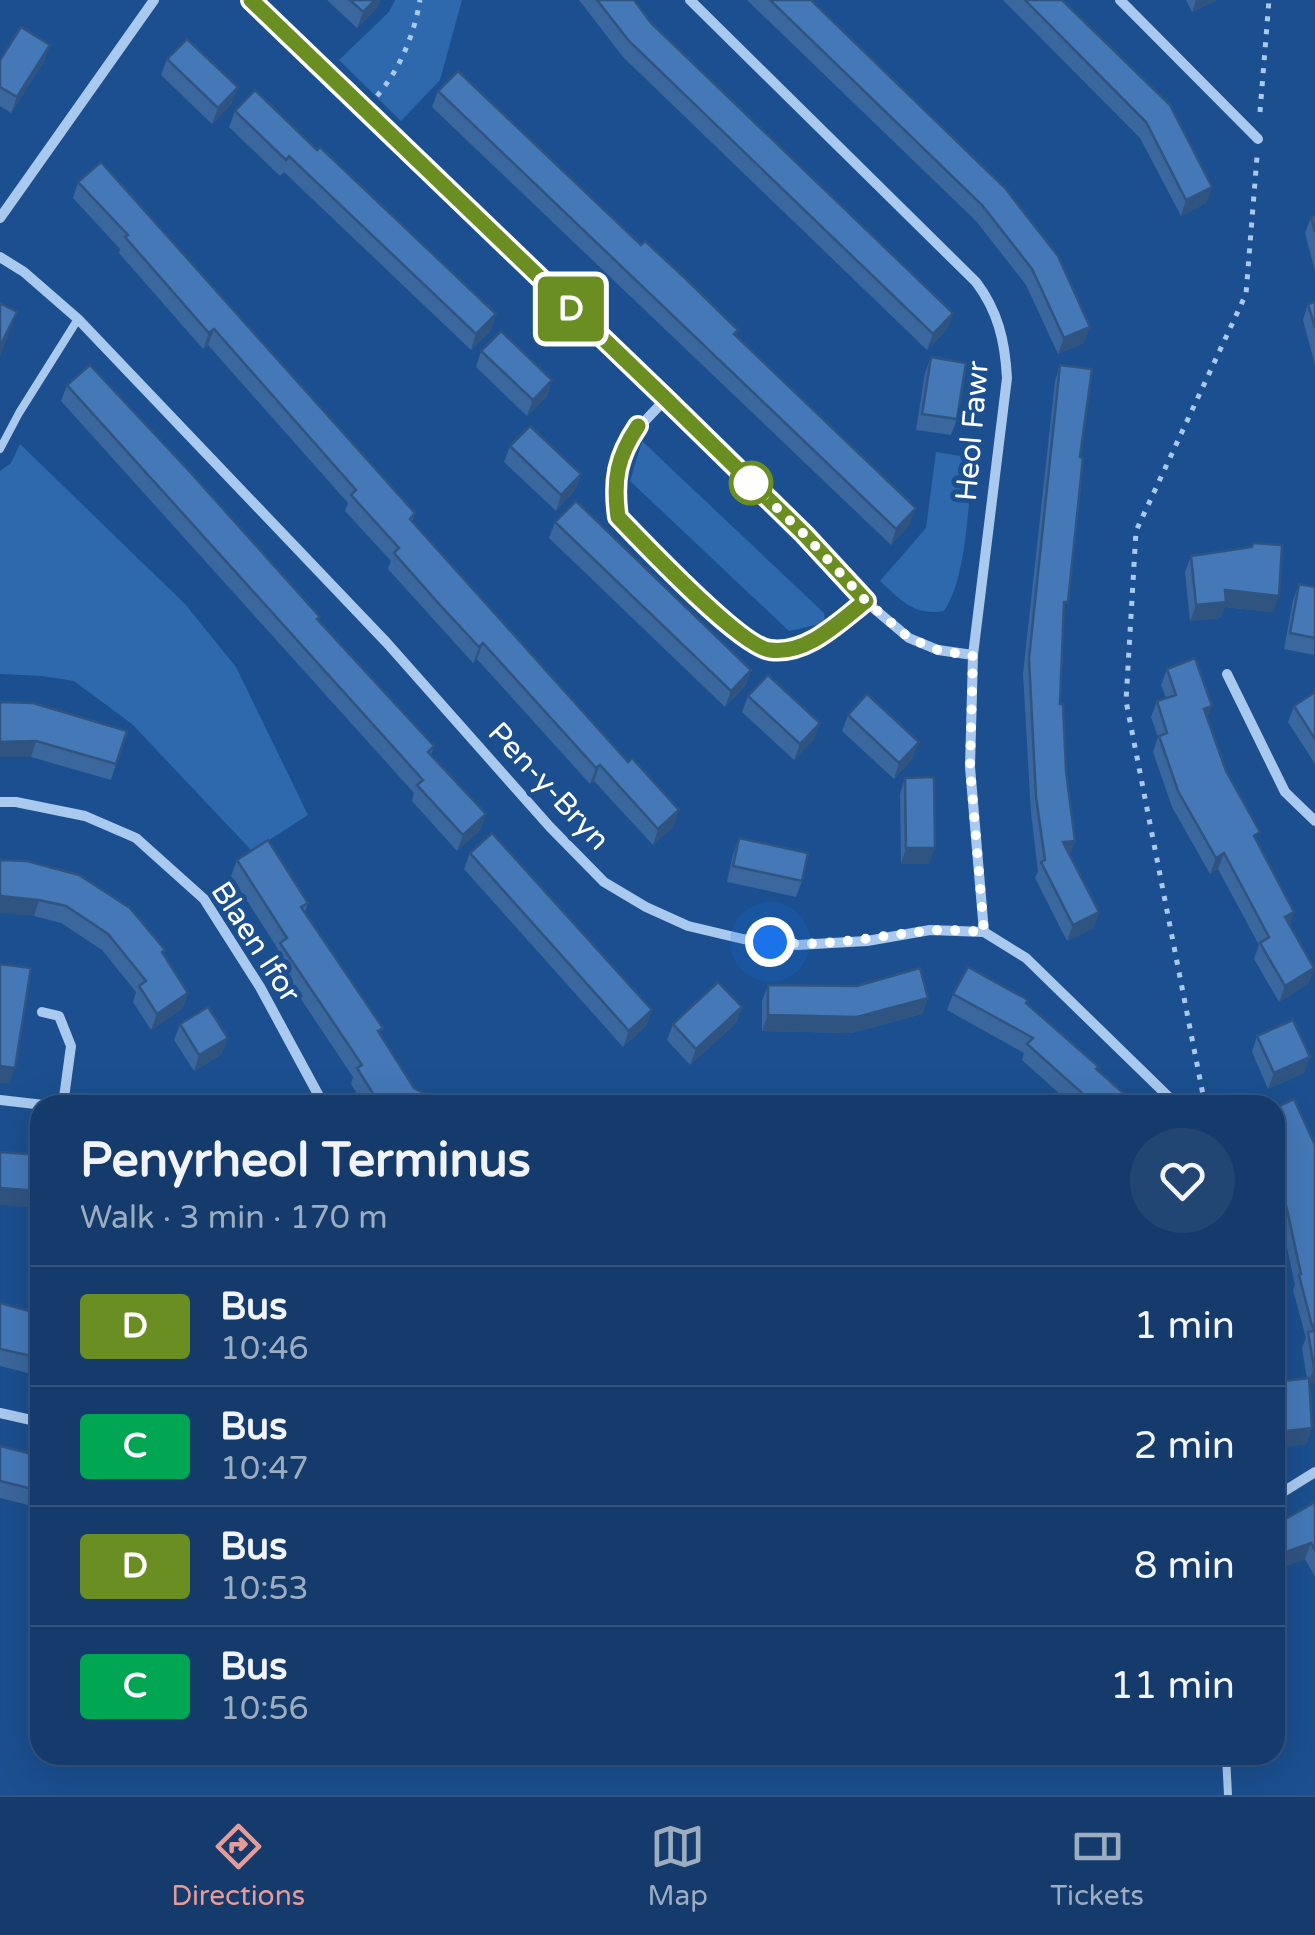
<!DOCTYPE html>
<html lang="en">
<head>
<meta charset="utf-8">
<style>
	body { margin:0; font-family:"Varela Round",sans-serif; background:#214673; color:#f1f3f6; height:100vh; display:flex; flex-direction:column; font-size:38px; white-space:nowrap }
	* { box-sizing:border-box; margin:0 }
	p { font-size:32px; color:#9dadc1 }
	.icon { flex:none; width:55px; height:55px; fill:none; stroke:currentColor; stroke-width:2; stroke-linecap:round; stroke-linejoin:round }
	.map { position:relative; flex:1; overflow:hidden }
	.drawer { position:absolute; left:30px; top:1095px; width:1255px; height:670px; display:flex; flex-direction:column; background:#143b6b; border-radius:30px; box-shadow:0 10px 40px #0002,0 0 0 2px #33557e }
	.drawer>* { flex:none }
	.badge { padding:0 20px; border-radius:8px; font-size:35px; line-height:65px }
	.you { position:absolute; width:50px; height:50px; margin:-25px; border:8px solid #fff; border-radius:50%; background:#1a73e8; box-shadow:0 0 0 15px #1a73e833 }
	.map>.badge { position:absolute; translate:-50% -50%; box-shadow:0 0 0 5px #fff }
	.round { display:grid; place-items:center; flex:none; width:105px; height:105px; border-radius:52px; background:#214673 }
	.summary { display:flex; align-items:center; justify-content:space-between; height:170px; padding:0 50px }
	h1 { font-size:48px; font-weight:700; line-height:75px }
	ul { padding:0; list-style:none }
	li { display:flex; align-items:center; gap:30px; height:120px; padding:0 50px; border-top:2px solid #33557e }
	li div { flex:1 }
	li b { display:block; font-size:38px }
	li em { font-style:normal }
	li .badge { min-width:110px; font-weight:700; text-align:center }
	.tabs { display:flex; justify-content:space-around; align-items:center; height:140px; border-top:2px solid #33557e; background:#143b6b; font-size:28px; color:#9dadc1 }
	.tabs a { display:grid; justify-items:center; gap:5px }
	.tabs .current { color:#e69b98 }
	.map>svg:first-child { display:block }
</style>
</head>
<body>
<div class="map">
<svg width="1315" height="1795" viewBox="0 0 1315 1795">
	<rect width="100%" height="100%" fill="#1b4f8f"/>
	<g fill="#2e69ad">
		<polygon points="395,0 462,0 440,80 401,121 339,60 389,12"/>
		<polygon points="642,441 824,613 825,623 789,631 630,481"/>
		<polygon points="20,444 185,604 236,667 308,815 252,851 132,724 74,681 42,676 0,674 0,471 11,463"/>
		<path d="M936 452 974 458C967 502 968 576 944 611 913 616 901 600 880 581L926 528Z"/>
	</g>
	<g fill="none" stroke-linecap="round" stroke-linejoin="round">
		<g stroke="#a9c9ee" stroke-width="5" stroke-dasharray="5 8" stroke-linecap="butt">
			<path d="M377 96C400 69 414 35 420 0"/>
			<polyline points="1260,112 1269,0"/>
			<polyline points="1205,1105 1126,701 1136,531 1246,294 1257,157"/>
		</g>
		<g stroke="#a9c9ee" stroke-width="8">
			<polyline points="0,449 19,413 78,319"/>
			<polyline points="1226,1755 1228,1795"/>
		</g>
		<g stroke="#a9c9ee" stroke-width="10">
			<polyline points="250,0 666,399 804,534 865,601 909,638 938,650 973,655"/>
			<path d="M690 0 976 282C998 311 1005 341 1007 378L973 655 970 767 984 932"/>
			<polyline points="1120,0 1258,139"/>
			<polyline points="0,218 154,0"/>
			<polyline points="0,257 24,272 78,319 387,643 550,827 604,882 646,907 688,926 743,939 797,945 867,941 930,930 984,932 1026,958 1177,1105"/>
			<path d="M666 399C626 439 610 459 618 517 643 542 741 647 770 650 808 654 839 622 865 601"/>
			<polyline points="1227,674 1285,792 1315,821"/>
			<polyline points="0,802 16,802 85,816 136,838 204,899 260,987 320,1098 330,1105"/>
			<polyline points="42,1012 59,1016 71,1046 63,1105"/>
			<polyline points="0,1100 44,1105"/>
			<polyline points="297,1105 320,1098"/>
			<polyline points="0,1413 40,1422"/>
			<polyline points="1275,1497 1315,1472"/>
		</g>
	</g>
	<g fill="#3a679d">
		<polygon points="327,0 380,0 377,8 357,28"/>
		<polygon points="579,0 634,0 651,23 953,313 947,329 927,350 623,57"/>
		<polygon points="747,0 811,0 1058,256 1084,343 1058,354 1026,285 976,221"/>
		<polygon points="1003,0 1062,0 1212,187 1206,203 1181,216 1140,138"/>
		<polygon points="1186,0 1217,0 1192,12"/>
		<polygon points="50,45 44,61 11,113 0,106 0,60"/>
		<polygon points="167,59 232,103 212,124 161,75"/>
		<polygon points="438,91 641,245 738,330 736,335 910,524 891,545 432,107"/>
		<polygon points="235,111 317,150 496,314 491,330 471,350 284,172 280,176 229,127"/>
		<polygon points="78,182 415,513 412,522 674,826 653,845 594,781 590,784 477,659 473,663 388,569 391,561 345,511 348,503 208,345 203,349 119,253 120,249 73,198"/>
		<polygon points="1315,216 1315,271 1305,233 1311,217"/>
		<polygon points="1315,302 1315,365 1303,320 1308,304"/>
		<polygon points="481,351 552,380 547,396 527,416 476,367"/>
		<polygon points="931,357 957,419 951,435 916,430 925,373"/>
		<polygon points="1060,365 1080,457 1064,613 1060,704 1066,771 1075,841 1070,854 1099,912 1093,928 1067,941 1035,878 1038,871 1031,813 1023,674 1055,381"/>
		<polygon points="67,385 318,621 434,746 431,755 486,814 480,830 457,851 412,801 414,793 61,401"/>
		<polygon points="510,446 581,474 575,490 556,511 504,462"/>
		<polygon points="555,522 751,670 745,686 725,707 549,538"/>
		<polygon points="1253,543 1273,612 1225,607 1220,618 1190,621 1185,572 1191,556 1251,548"/>
		<polygon points="1299,584 1315,587 1314,655 1284,649 1293,600"/>
		<polygon points="1167,669 1207,719 1226,771 1257,841 1294,912 1290,925 1314,968 1308,984 1279,1002 1254,959 1259,945 1218,869 1210,874 1172,807 1153,752 1158,737 1151,717 1157,701 1166,698 1161,685"/>
		<polygon points="1315,692 1315,764 1288,722 1294,706"/>
		<polygon points="748,696 814,739 794,760 742,712"/>
		<polygon points="0,702 116,764 111,780 31,757"/>
		<polygon points="848,715 913,758 894,779 842,731"/>
		<polygon points="905,778 929,864 901,864 900,794"/>
		<polygon points="739,838 802,881 796,897 727,882 733,854"/>
		<polygon points="470,853 652,1010 646,1026 623,1047 464,869"/>
		<polygon points="0,860 165,950 163,955 188,993 182,1009 151,1030 133,1002 136,992 102,950 61,923 34,916"/>
		<polygon points="237,860 308,903 305,912 414,1088 447,1105 364,1105 351,1084 353,1077 274,959 278,949 231,876"/>
		<polygon points="768,985 928,998 922,1014 851,1033 762,1031 762,1001"/>
		<polygon points="953,994 1026,1003 1097,1070 1137,1105 1072,1105 1022,1060 1024,1053 947,1010"/>
		<polygon points="742,1007 736,1023 690,1065 667,1040 673,1024"/>
		<polygon points="180,1024 222,1054 194,1071 174,1040"/>
		<polygon points="1257,1036 1304,1073 1268,1089 1252,1052"/>
		<polygon points="1275,1108 1315,1145 1315,1383 1309,1383 1312,1428 1306,1444 1275,1448 1275,1386 1307,1379 1302,1348 1306,1338 1293,1290 1295,1285 1275,1192"/>
		<polygon points="0,1303 40,1314 40,1376 0,1366"/>
		<polygon points="0,1446 40,1456 40,1508 0,1498"/>
		<polygon points="1315,1502 1315,1577 1305,1559 1278,1569 1275,1564 1275,1528 1280,1526 1282,1521"/>
	</g>
	<g fill="#305480">
		<polygon points="375,0 380,0 377,8 357,28 363,12"/>
		<polygon points="1196,0 1217,0 1192,12"/>
		<polygon points="50,45 44,61 11,113 17,97"/>
		<polygon points="238,87 232,103 212,124 218,108"/>
		<polygon points="1212,187 1206,203 1181,216 1186,200"/>
		<polygon points="17,312 0,357 0,346"/>
		<polygon points="953,313 947,329 927,350 933,334"/>
		<polygon points="496,314 491,330 471,350 476,334"/>
		<polygon points="1090,327 1084,343 1058,354 1064,338"/>
		<polygon points="214,329 208,345 203,349 209,333"/>
		<polygon points="552,380 547,396 527,416 533,400"/>
		<polygon points="581,474 575,490 556,511 561,495"/>
		<polygon points="916,508 910,524 891,545 896,529"/>
		<polygon points="1225,590 1279,596 1273,612 1225,607 1220,618 1190,621 1196,605"/>
		<polygon points="483,643 477,659 473,663 479,647"/>
		<polygon points="751,670 745,686 725,707 731,691"/>
		<polygon points="1212,706 1206,722 1204,709"/>
		<polygon points="820,723 814,739 794,760 800,744"/>
		<polygon points="36,741 31,757 0,757 0,742"/>
		<polygon points="919,742 913,758 894,779 899,763"/>
		<polygon points="600,765 594,781 590,784 596,768"/>
		<polygon points="679,810 674,826 653,845 658,829"/>
		<polygon points="486,814 480,830 457,851 463,835"/>
		<polygon points="1075,841 1069,857 1063,842"/>
		<polygon points="906,848 935,848 929,864 901,864"/>
		<polygon points="1224,853 1218,869 1210,874 1216,858"/>
		<polygon points="0,896 39,900 34,916 0,913"/>
		<polygon points="1099,912 1093,928 1067,941 1073,925"/>
		<polygon points="1294,912 1289,928 1285,917"/>
		<polygon points="1314,968 1308,984 1279,1002 1285,986"/>
		<polygon points="188,993 182,1009 151,1030 157,1014"/>
		<polygon points="928,998 922,1014 851,1033 762,1031 768,1015"/>
		<polygon points="742,1007 736,1023 690,1065 696,1049"/>
		<polygon points="652,1010 646,1026 623,1047 629,1031"/>
		<polygon points="228,1038 222,1054 194,1071 199,1055"/>
		<polygon points="1310,1057 1304,1073 1268,1089 1274,1073"/>
		<polygon points="0,1066 15,1068 9,1084 0,1083"/>
		<polygon points="0,1188 40,1191 40,1208 0,1205"/>
		<polygon points="1315,1367 1315,1383 1308,1384 1314,1368"/>
		<polygon points="1312,1428 1306,1444 1275,1448 1275,1441 1278,1432"/>
		<polygon points="1311,1543 1305,1559 1278,1569 1283,1553"/>
	</g>
	<g fill="#4478b7" stroke="#305480" stroke-width="2.5">
		<polygon points="350,0 375,0 363,12"/>
		<polygon points="597,0 634,0 651,23 953,313 933,334 629,41"/>
		<polygon points="770,0 811,0 1005,188 1058,256 1090,327 1064,338 1032,269 982,205"/>
		<polygon points="1025,0 1062,0 1170,105 1212,187 1186,200 1146,122"/>
		<polygon points="21,27 50,45 17,97 0,87 0,60"/>
		<polygon points="187,39 238,87 218,108 167,59"/>
		<polygon points="458,71 641,245 645,241 687,280 738,330 734,334 916,508 896,529 438,91"/>
		<polygon points="255,90 317,150 320,147 496,314 476,334 289,156 286,160 235,111"/>
		<polygon points="101,162 415,513 410,519 628,762 632,758 679,810 658,829 600,765 596,768 483,643 479,647 440,605 394,553 399,548 351,495 356,490 214,329 209,333 125,237 128,235 78,182"/>
		<polygon points="1315,216 1315,232 1311,217"/>
		<polygon points="1315,302 1315,328 1308,304"/>
		<polygon points="0,303 17,312 0,346"/>
		<polygon points="501,331 552,380 533,400 481,351"/>
		<polygon points="931,357 966,363 957,419 922,414"/>
		<polygon points="90,365 190,472 320,617 317,619 434,746 428,752 486,814 463,835 417,785 423,780 67,385"/>
		<polygon points="1060,365 1092,369 1080,457 1083,458 1068,602 1064,602 1060,704 1063,704 1066,771 1075,841 1063,842 1099,912 1073,925 1041,862 1045,860 1036,797 1029,658"/>
		<polygon points="530,426 581,474 561,495 510,446"/>
		<polygon points="576,501 751,670 731,691 555,522"/>
		<polygon points="1253,543 1282,545 1279,596 1225,590 1226,602 1196,605 1191,556 1252,547"/>
		<polygon points="1299,584 1315,587 1315,638 1290,633"/>
		<polygon points="1195,658 1212,706 1204,709 1226,771 1260,832 1254,836 1294,912 1285,917 1314,968 1285,986 1260,943 1269,937 1224,853 1216,858 1178,791 1159,736 1167,733 1157,701 1176,695 1167,669"/>
		<polygon points="768,675 820,723 800,744 748,696"/>
		<polygon points="1315,692 1315,739 1294,706"/>
		<polygon points="867,694 919,742 899,763 848,715"/>
		<polygon points="0,702 33,703 127,731 116,764 36,741 0,742"/>
		<polygon points="934,777 935,848 906,848 905,778"/>
		<polygon points="492,833 652,1010 629,1031 470,853"/>
		<polygon points="739,838 808,853 802,881 733,866"/>
		<polygon points="268,840 308,903 301,907 383,1028 378,1031 414,1088 447,1105 380,1105 357,1068 362,1065 280,943 287,938 237,860"/>
		<polygon points="0,860 27,861 79,875 130,908 165,950 162,952 188,993 157,1014 139,986 146,981 108,934 66,906 39,900 0,896"/>
		<polygon points="0,964 31,968 15,1068 0,1066"/>
		<polygon points="968,967 1028,1000 1026,1003 1099,1067 1096,1069 1137,1105 1091,1105 1089,1103 1091,1101 1027,1044 1033,1038 953,994"/>
		<polygon points="920,968 928,998 857,1017 768,1015 768,985 857,986"/>
		<polygon points="718,982 742,1007 696,1049 673,1024"/>
		<polygon points="208,1007 228,1038 199,1055 180,1024"/>
		<polygon points="1293,1020 1310,1057 1274,1073 1257,1036"/>
		<polygon points="1294,1099 1315,1145 1315,1325 1312,1326 1299,1275 1301,1274 1275,1154 1275,1108"/>
		<polygon points="0,1152 40,1155 40,1191 0,1188"/>
		<polygon points="0,1303 40,1314 40,1358 0,1349"/>
		<polygon points="1313,1326 1315,1326 1315,1367 1314,1368 1308,1332 1314,1331"/>
		<polygon points="1309,1378 1312,1428 1278,1432 1275,1382"/>
		<polygon points="0,1446 40,1456 40,1491 0,1481"/>
		<polygon points="1315,1502 1315,1550 1311,1543 1283,1553 1275,1537 1275,1528 1283,1524 1282,1521"/>
	</g>
	<g fill="none" stroke-linecap="round" stroke-linejoin="round">
		<g stroke="#fff" stroke-width="22">
			<path id="line" d="M251 0 666 399 804 534 866 601C839 622 807 655 770 650 741 647 643 543 618 517 613 480 617 457 638 426"/>
		</g>
		<use href="#line" stroke="#6b8e23" stroke-width="15"/>
		<path stroke="#fff" stroke-width="10" stroke-dasharray="0 18" d="M751 483 804 534 866 601 909 638 938 650 973 656 970 767 984 932C966 931 946 929 928 931 872 936 828 948 770 942"/>
	</g>
	<circle fill="#fff" stroke="#6b8e23" stroke-width="5" cx="751" cy="483" r="20"/>
	<g text-anchor="middle" stroke-width="10" stroke-linejoin="round" paint-order="stroke">
		<g font-size="30" fill="#fff" stroke="#1b4f8f">
			<text transform="translate(972 431) rotate(-85)" y="10">Heol Fawr</text>
			<text transform="translate(549 786) rotate(47)" y="10">Pen-y-Bryn</text>
			<text transform="translate(256 942) rotate(57)" y="10">Blaen Ifor</text>
		</g>
	</g>
</svg>
<div class="you" style="left:770px;top:942px"></div>
<b class="badge" style="left:571px;top:309px;background:#6b8e23;color:#fff">D</b>
<section class="drawer">
<div class="summary"><div><h1>Penyrheol Terminus</h1><p>Walk · 3 min · 170 m</p></div><a class="round"><svg class="icon" aria-label="heart" viewBox="0 0 24 24"><path d="M12 20l-8-8c-3-5 5-10 8-4 3-6 11-1 8 4z"/></svg></a></div>
<ul>
<li><span class="badge" style="background:#6b8e23;color:#fff">D</span><div><b>Bus</b><p>10:46</p></div><em>1 min</em></li>
<li><span class="badge" style="background:#00a651;color:#fff">C</span><div><b>Bus</b><p>10:47</p></div><em>2 min</em></li>
<li><span class="badge" style="background:#6b8e23;color:#fff">D</span><div><b>Bus</b><p>10:53</p></div><em>8 min</em></li>
<li><span class="badge" style="background:#00a651;color:#fff">C</span><div><b>Bus</b><p>10:56</p></div><em>11 min</em></li>
</ul>
</section>
</div>
<nav class="tabs">
<a class="current"><svg class="icon" aria-label="directions" viewBox="0 0 24 24"><path d="M12 3l9 9-9 9-9-9zM9 14v-3h6M13 9l2 2-2 2"/></svg>Directions</a>
<a><svg class="icon" aria-label="map" viewBox="0 0 24 24"><path d="M3 6l6-2 6 2 6-2v14l-6 2-6-2-6 2zM9 4v14M15 6v14"/></svg>Map</a>
<a><svg class="icon" aria-label="tickets" viewBox="0 0 24 24"><path d="M3 7h18v10H3zM15 7v10"/></svg>Tickets</a>
</nav>
</body>
</html>
